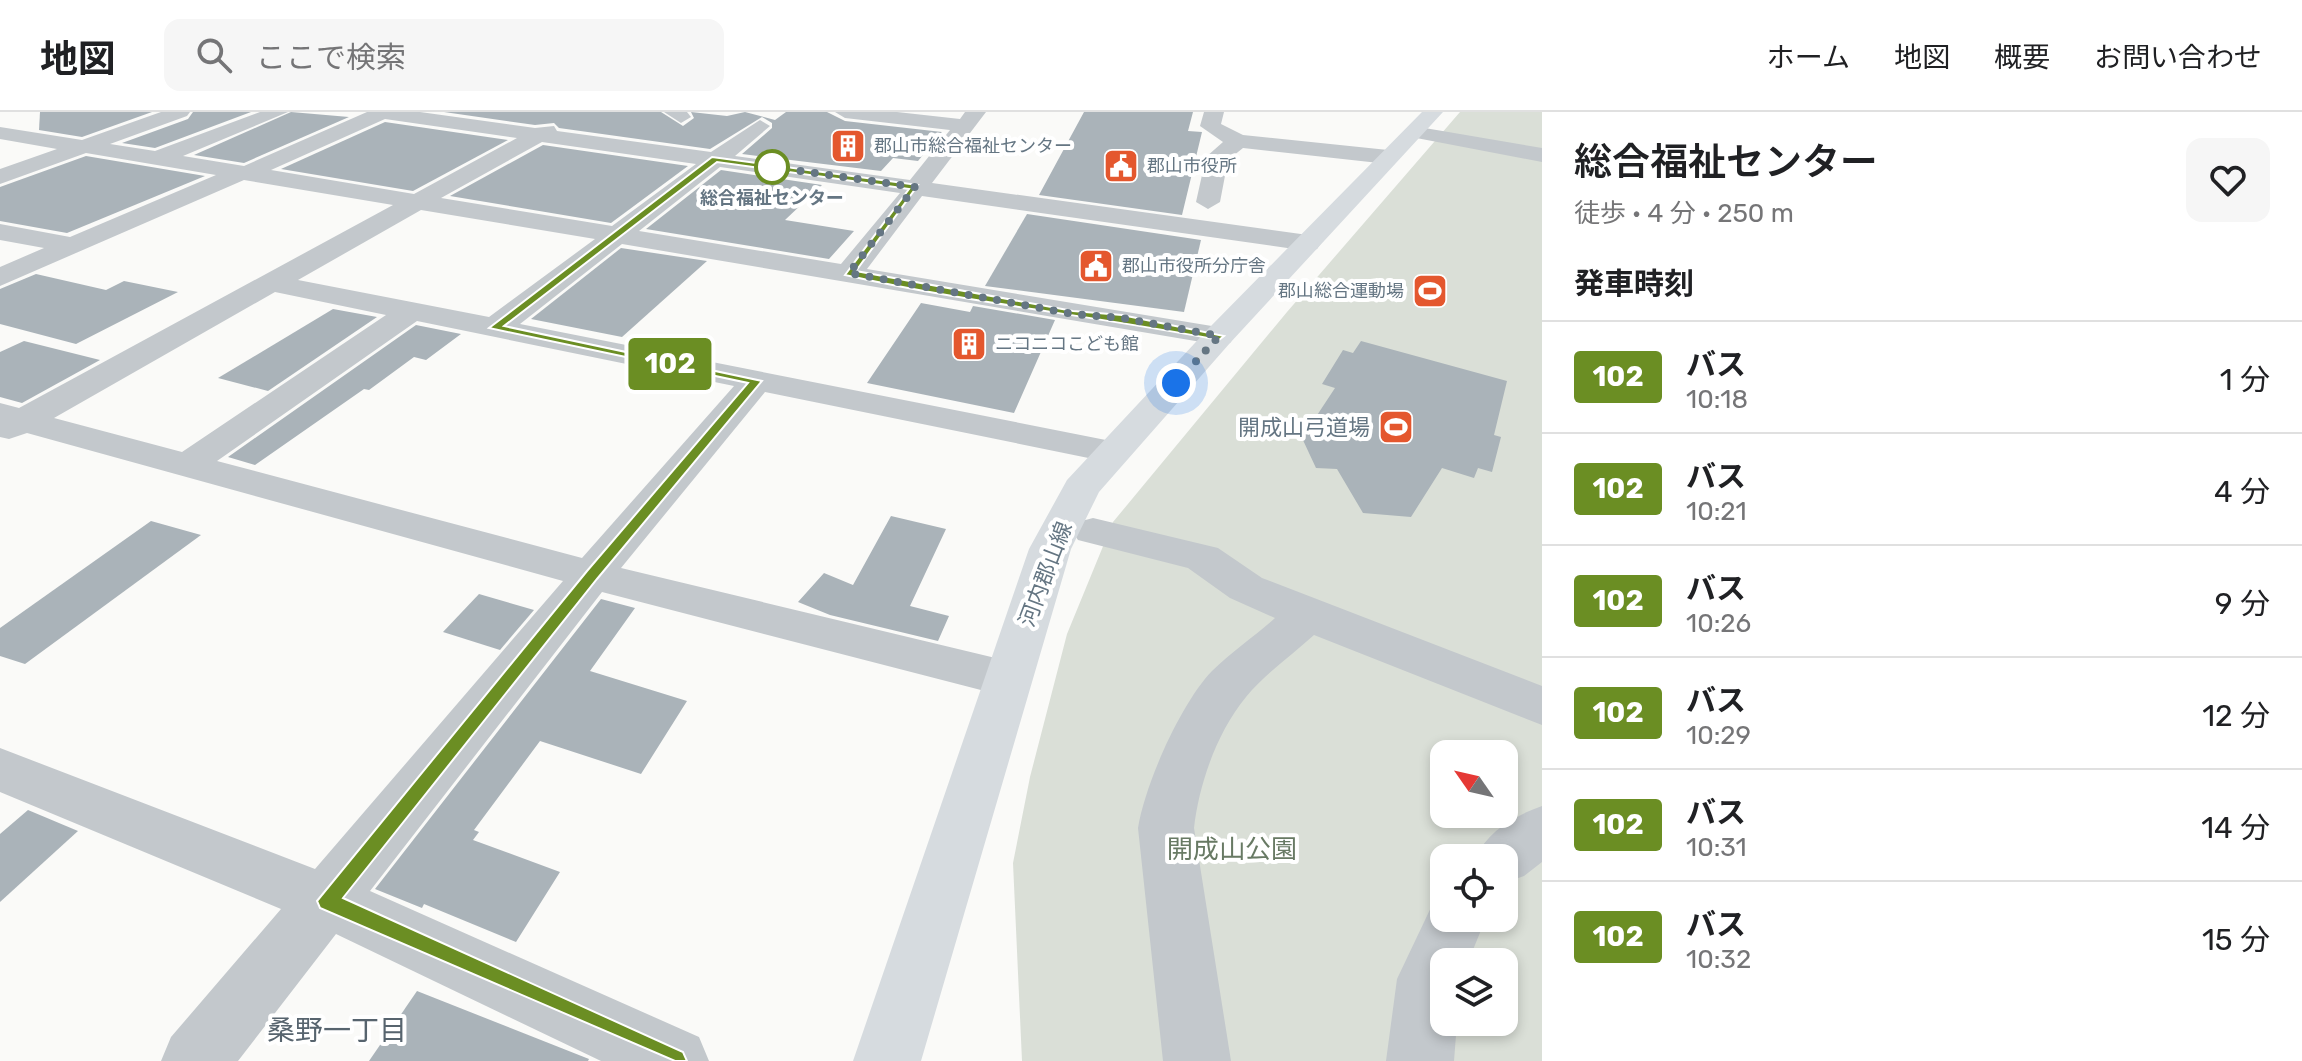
<!DOCTYPE html>
<html lang="ja">
<head>
<meta charset="utf-8">
<style>
	body { margin:0; font-family:Rubik,"Noto Sans JP",sans-serif; background:#f6f6f6; color:#202124; height:100vh; display:flex; flex-direction:column; font-size:30px; white-space:nowrap }
	* { box-sizing:border-box; margin:0 }
	p { font-size:26px; color:#757577 }
	.icon { flex:none; width:44px; height:44px; fill:none; stroke:currentColor; stroke-width:2; stroke-linecap:round; stroke-linejoin:round }
	.map { position:relative; flex:1; overflow:hidden }
	.details { display:flex; flex-direction:column; background:#fff; width:760px }
	.details>* { flex:none }
	.badge { padding:0 16px; border-radius:6px; font-size:28px; line-height:52px }
	.needle { width:52px; rotate:304deg }
	.buttons { position:absolute; left:1430px; top:628px; display:grid; gap:16px }
	.buttons a { display:grid; place-items:center; width:88px; height:88px; border-radius:16px; background:#fff; box-shadow:0 4px 12px #0003; font-size:40px }
	.you { position:absolute; width:40px; height:40px; margin:-20px; border:6px solid #fff; border-radius:50%; background:#1a73e8; box-shadow:0 0 0 12px #1a73e833 }
	.map>.badge { position:absolute; translate:-50% -50%; box-shadow:0 0 0 4px #fff }
	h2 { padding:0 32px; font-size:30px; line-height:72px }
	.round { display:grid; place-items:center; flex:none; width:84px; height:84px; border-radius:16px; background:#f6f6f6 }
	.overview { display:flex; align-items:center; justify-content:space-between; height:136px; padding:0 32px }
	h1 { font-size:38px; font-weight:600; line-height:60px }
	ul { padding:0; list-style:none }
	li { display:flex; align-items:center; gap:24px; height:112px; padding:0 32px; border-top:2px solid #e0e0e0 }
	li div { flex:1 }
	li b { display:block; font-size:30px }
	li em { font-style:normal }
	li .badge { min-width:88px; font-weight:700; text-align:center }
	header { display:flex; align-items:center; gap:48px; box-sizing:border-box; height:112px; padding:0 40px; background:#fff; border-bottom:2px solid #e0e0e0 }
	header strong { font-size:38px }
	nav { display:flex; gap:44px; margin-inline-start:auto; font-size:28px }
	.search { width:560px; height:72px; background:#f6f6f6; display:flex; align-items:center; gap:20px; box-sizing:border-box; padding:0 28px; border-radius:16px; color:#757577; font-size:30px }
	main { display:flex; flex:1; min-height:0 }
	.map>svg:first-child { display:block }
</style>
</head>
<body>
<header>
<strong>地図</strong>
<div class="search"><svg class="icon" aria-label="search" viewBox="0 0 24 24"><circle cx="10" cy="10" r="6"/><path d="M15 15l6 6"/></svg>ここで検索</div>
<nav><a>ホーム</a><a>地図</a><a>概要</a><a>お問い合わせ</a></nav>
</header>
<main>
<div class="map">
<svg width="1542" height="949" viewBox="0 0 1542 949">
	<rect width="100%" height="100%" fill="#fafaf8"/>
	<path fill="#dadfd7" fill-rule="evenodd" d="M1460 0H1542V949H1022L1013 751 1030 665 1067 522 1113 410 1287 200ZM1444 642H1504V702H1444ZM1444 746H1504V806H1444ZM1444 850H1504V910H1444Z"/>
	<g fill="#aab3b9">
		<polygon points="40,0 152,0 82,25 39,18"/>
		<polygon points="193,0 251,0 155,36 122,31 188,7"/>
		<polygon points="291,0 349,5 244,51 194,43"/>
		<polygon points="444,0 661,0 683,14 694,6 691,0 727,4 745,0 775,8 786,0 827,0 845,9 942,20 918,49 893,46 881,59 742,42 772,16 772,11 762,5 710,37 559,16 554,11 535,13"/>
		<polygon points="1084,0 1193,0 1188,19 1202,20 1182,103 1039,83"/>
		<polygon points="385,10 508,28 413,79 281,57"/>
		<polygon points="543,33 688,54 611,111 450,84"/>
		<polygon points="86,44 205,64 67,121 0,109 0,75"/>
		<polygon points="721,58 822,73 785,108 854,119 829,147 646,117"/>
		<polygon points="1027,102 1201,128 1184,200 985,174"/>
		<polygon points="621,136 707,149 622,225 531,207"/>
		<polygon points="36,162 106,178 124,169 178,180 76,232 0,212 0,177"/>
		<polygon points="921,191 970,200 973,194 1055,208 1014,301 867,271"/>
		<polygon points="333,197 377,205 268,279 218,266"/>
		<polygon points="416,213 461,222 426,248 414,245 369,278 364,277 255,353 228,345"/>
		<polygon points="24,229 100,248 22,291 0,285 0,240"/>
		<polygon points="1361,229 1507,269 1494,323 1501,325 1492,360 1478,356 1474,366 1442,356 1411,405 1363,401 1337,357 1316,356 1302,326 1335,276 1322,272 1343,238 1353,241"/>
		<polygon points="891,404 946,417 910,494 949,504 938,529 830,503 798,490 824,461 853,473"/>
		<polygon points="151,409 201,423 25,552 0,544 0,516"/>
		<polygon points="479,482 534,498 500,538 443,520"/>
		<polygon points="601,487 635,496 590,559 687,589 641,662 540,629 474,718 479,720 473,728 560,760 516,830 424,792 422,796 375,777"/>
		<polygon points="28,698 78,719 0,790 0,722"/>
		<polygon points="417,879 589,947 588,949 369,949"/>
	</g>
	<g fill="none" stroke-linecap="round" stroke-linejoin="round">
		<g fill="#c3c8cc" fill-rule="evenodd">
			<path d="M161 0H190L187 4 110 32 155 39 260 0H288L183 44 244 54 367 0H420L535 16 554 14 557 19 711 40 760 8 770 14 735 44 910 68 950 18 845 6 835 0H897L960 7 965 0H986L932 71 1308 123 1317 125 1321 131 1317 137 1308 139 922 84 867 157 1230 217 1235 224 1230 231 1219 233 622 132 520 212 1126 332 1132 340 1126 348 1113 351 765 280 621 456 1008 549 1025 555 1032 567 1025 579 1008 585 602 480 370 779 699 925 709 949H601L336 822 238 949H161L171 925 281 797 0 680V636L315 757 563 469 27 321 9 327 0 325V291L19 296 393 93 244 68 0 174V155L44 136 0 128V112L70 125 216 63 86 41 0 72V57L57 37 0 27V15L82 28ZM385 7 517 26 414 82 271 58ZM542 30 696 52 612 114 441 86ZM720 55 900 81 841 152 639 119ZM421 98 595 127 489 205 298 168ZM275 180 386 203 182 340 54 306ZM417 209 734 274 582 446 217 349Z"/>
			<polygon points="664,0 687,0 691,5 681,11"/>
			<polygon points="1204,0 1224,0 1221,12 1243,23 1388,38 1399,45 1388,52 1243,36 1228,48 1220,90 1208,97 1196,90 1206,45 1223,30 1200,14"/>
			<polygon points="1413,14 1542,36 1542,50 1406,24 1403,20"/>
			<path d="M1093 406 1218 436 1262 466 1542 574V613L1314 523C1292 543 1265 562 1246 585 1217 620 1199 672 1194 716L1231 949H1163L1138 716C1145 672 1181 591 1212 559 1231 540 1255 524 1275 506L1230 486 1188 456 1078 428 1072 419 1078 410Z"/>
			<path d="M1542 694V750L1524 764 1504 771V746H1475C1488 719 1514 704 1542 694Z"/>
			<polygon points="1444,783 1444,806 1486,806 1468,850 1444,850 1444,910 1457,910 1454,949 1386,949 1397,867 1435,787"/>
		</g>
		<polygon fill="#d6dbdf" fill-rule="evenodd" points="1422,0 1443,0 1230,231 1099,380 1071,437 921,949 853,949 1029,437 1067,368 1208,217"/>
	</g>
	<path fill="#6b8e23" stroke="#fff" stroke-width="2" d="M712 45 918 73 856 159 1073 199 1122 203 1224 224 1219 228C1095 204 969 191 845 163L909 77 717 50 504 214 762 269 597 467 343 786 683 940 687 949H675L320 796 317 789 587 459 748 271 489 216Z"/>
	<g fill="none" stroke-linecap="round" stroke-linejoin="round">
		<polyline stroke="#657683" stroke-width="8" stroke-dasharray="0 14.4" points="772,55 915,75 849,161 1073,202 1122,206 1219,224 1176,271"/>
	</g>
	<defs>
		<g id="building-square" transform="scale(1.8)"><rect x="-9" y="-9" width="18" height="18" rx="4" fill="#e4572e" stroke="#fff"/><path d="M-4-6H4V6H1V3H-1V6H-4ZM-2.5-4.3h1.7v1.8h-1.7ZM.8-4.3h1.7v1.8H.8ZM-2.5-1h1.7V.8h-1.7ZM.8-1h1.7V.8H.8Z" fill="#fff"/></g>
		<g id="civic-square" transform="scale(1.8)"><rect x="-9" y="-9" width="18" height="18" rx="4" fill="#e4572e" stroke="#fff"/><path d="M-.6-6.5H3V-4.5H.6V-3L4-1V1h2V6H-6V1h2V-1L-.6-3ZM-1.2 2.5V6h2.4V2.5Z" fill="#fff"/></g>
		<g id="stadium-square" transform="scale(1.8)"><rect x="-9" y="-9" width="18" height="18" rx="4" fill="#e4572e" stroke="#fff"/><path d="M0-5a6.5 5 0 1 0 0 10a6.5 5 0 1 0 0-10ZM-3.5-1.8h7v3.6h-7Z" fill="#fff"/></g>
	</defs>
	<g fill-rule="evenodd">
		<use href="#building-square" x="848" y="34"/>
		<use href="#civic-square" x="1121" y="54"/>
		<use href="#civic-square" x="1096" y="154"/>
		<use href="#stadium-square" x="1430" y="179"/>
		<use href="#building-square" x="969" y="232"/>
		<use href="#stadium-square" x="1396" y="315"/>
	</g>
	<circle fill="#fff" stroke="#6b8e23" stroke-width="4" cx="772" cy="55" r="16"/>
	<g text-anchor="middle" stroke-width="8" stroke-linejoin="round" paint-order="stroke">
		<g font-size="18" fill="#657683" stroke="#fff" text-anchor="start">
			<text x="874" y="40">郡山市総合福祉センター</text>
			<text x="1147" y="60">郡山市役所</text>
			<text x="1122" y="160">郡山市役所分庁舎</text>
			<text x="1404" y="185" text-anchor="end">郡山総合運動場</text>
			<text x="995" y="238">ニコニコこども館</text>
		</g>
		<g font-size="18" font-weight="bold" fill="#657683" stroke="#fff">
			<text x="772" y="92">総合福祉センター</text>
		</g>
		<g font-size="22" fill="#657683" stroke="#fff" text-anchor="end">
			<text x="1370" y="323">開成山弓道場</text>
		</g>
		<g font-size="22" fill="#657683" stroke="#fff">
			<text transform="translate(1045 462) rotate(-69)" y="8">河内郡山線</text>
		</g>
		<g font-size="26" fill="#687a64" stroke="#fff">
			<text x="1232" y="746">開成山公園</text>
		</g>
		<g font-size="28" fill="#57646e" stroke="#fff">
			<text x="337" y="928">桑野一丁目</text>
		</g>
	</g>
</svg>
<div class="buttons">
<a><svg class="needle" viewBox="-14 -14 28 28"><path d="M0-13l5 13h-10z" fill="#e53935"/><path d="M0 13l5-13h-10z" fill="#757577"/></svg></a>
<a><svg class="icon" aria-label="locate" viewBox="0 0 24 24"><circle cx="12" cy="12" r="6"/><path d="M12 2v4M12 18v4M2 12h4M18 12h4"/></svg></a>
<a><svg class="icon" aria-label="layers" viewBox="0 0 24 24"><path d="M12 4l9 5-9 5-9-5zM3 14l9 5 9-5"/></svg></a>
</div>
<div class="you" style="left:1176px;top:271px"></div>
<b class="badge" style="left:670px;top:252px;background:#6b8e23;color:#fff">102</b>
</div>
<section class="details">
<div class="overview"><div><h1>総合福祉センター</h1><p>徒歩 · 4 分 · 250 m</p></div><a class="round"><svg class="icon" aria-label="heart" viewBox="0 0 24 24"><path d="M12 20l-8-8c-3-5 5-10 8-4 3-6 11-1 8 4z"/></svg></a></div>
<h2>発車時刻</h2>
<ul>
<li><span class="badge" style="background:#6b8e23;color:#fff">102</span><div><b>バス</b><p>10:18</p></div><em>1 分</em></li>
<li><span class="badge" style="background:#6b8e23;color:#fff">102</span><div><b>バス</b><p>10:21</p></div><em>4 分</em></li>
<li><span class="badge" style="background:#6b8e23;color:#fff">102</span><div><b>バス</b><p>10:26</p></div><em>9 分</em></li>
<li><span class="badge" style="background:#6b8e23;color:#fff">102</span><div><b>バス</b><p>10:29</p></div><em>12 分</em></li>
<li><span class="badge" style="background:#6b8e23;color:#fff">102</span><div><b>バス</b><p>10:31</p></div><em>14 分</em></li>
<li><span class="badge" style="background:#6b8e23;color:#fff">102</span><div><b>バス</b><p>10:32</p></div><em>15 分</em></li>
</ul>
</section>
</main>
</body>
</html>
